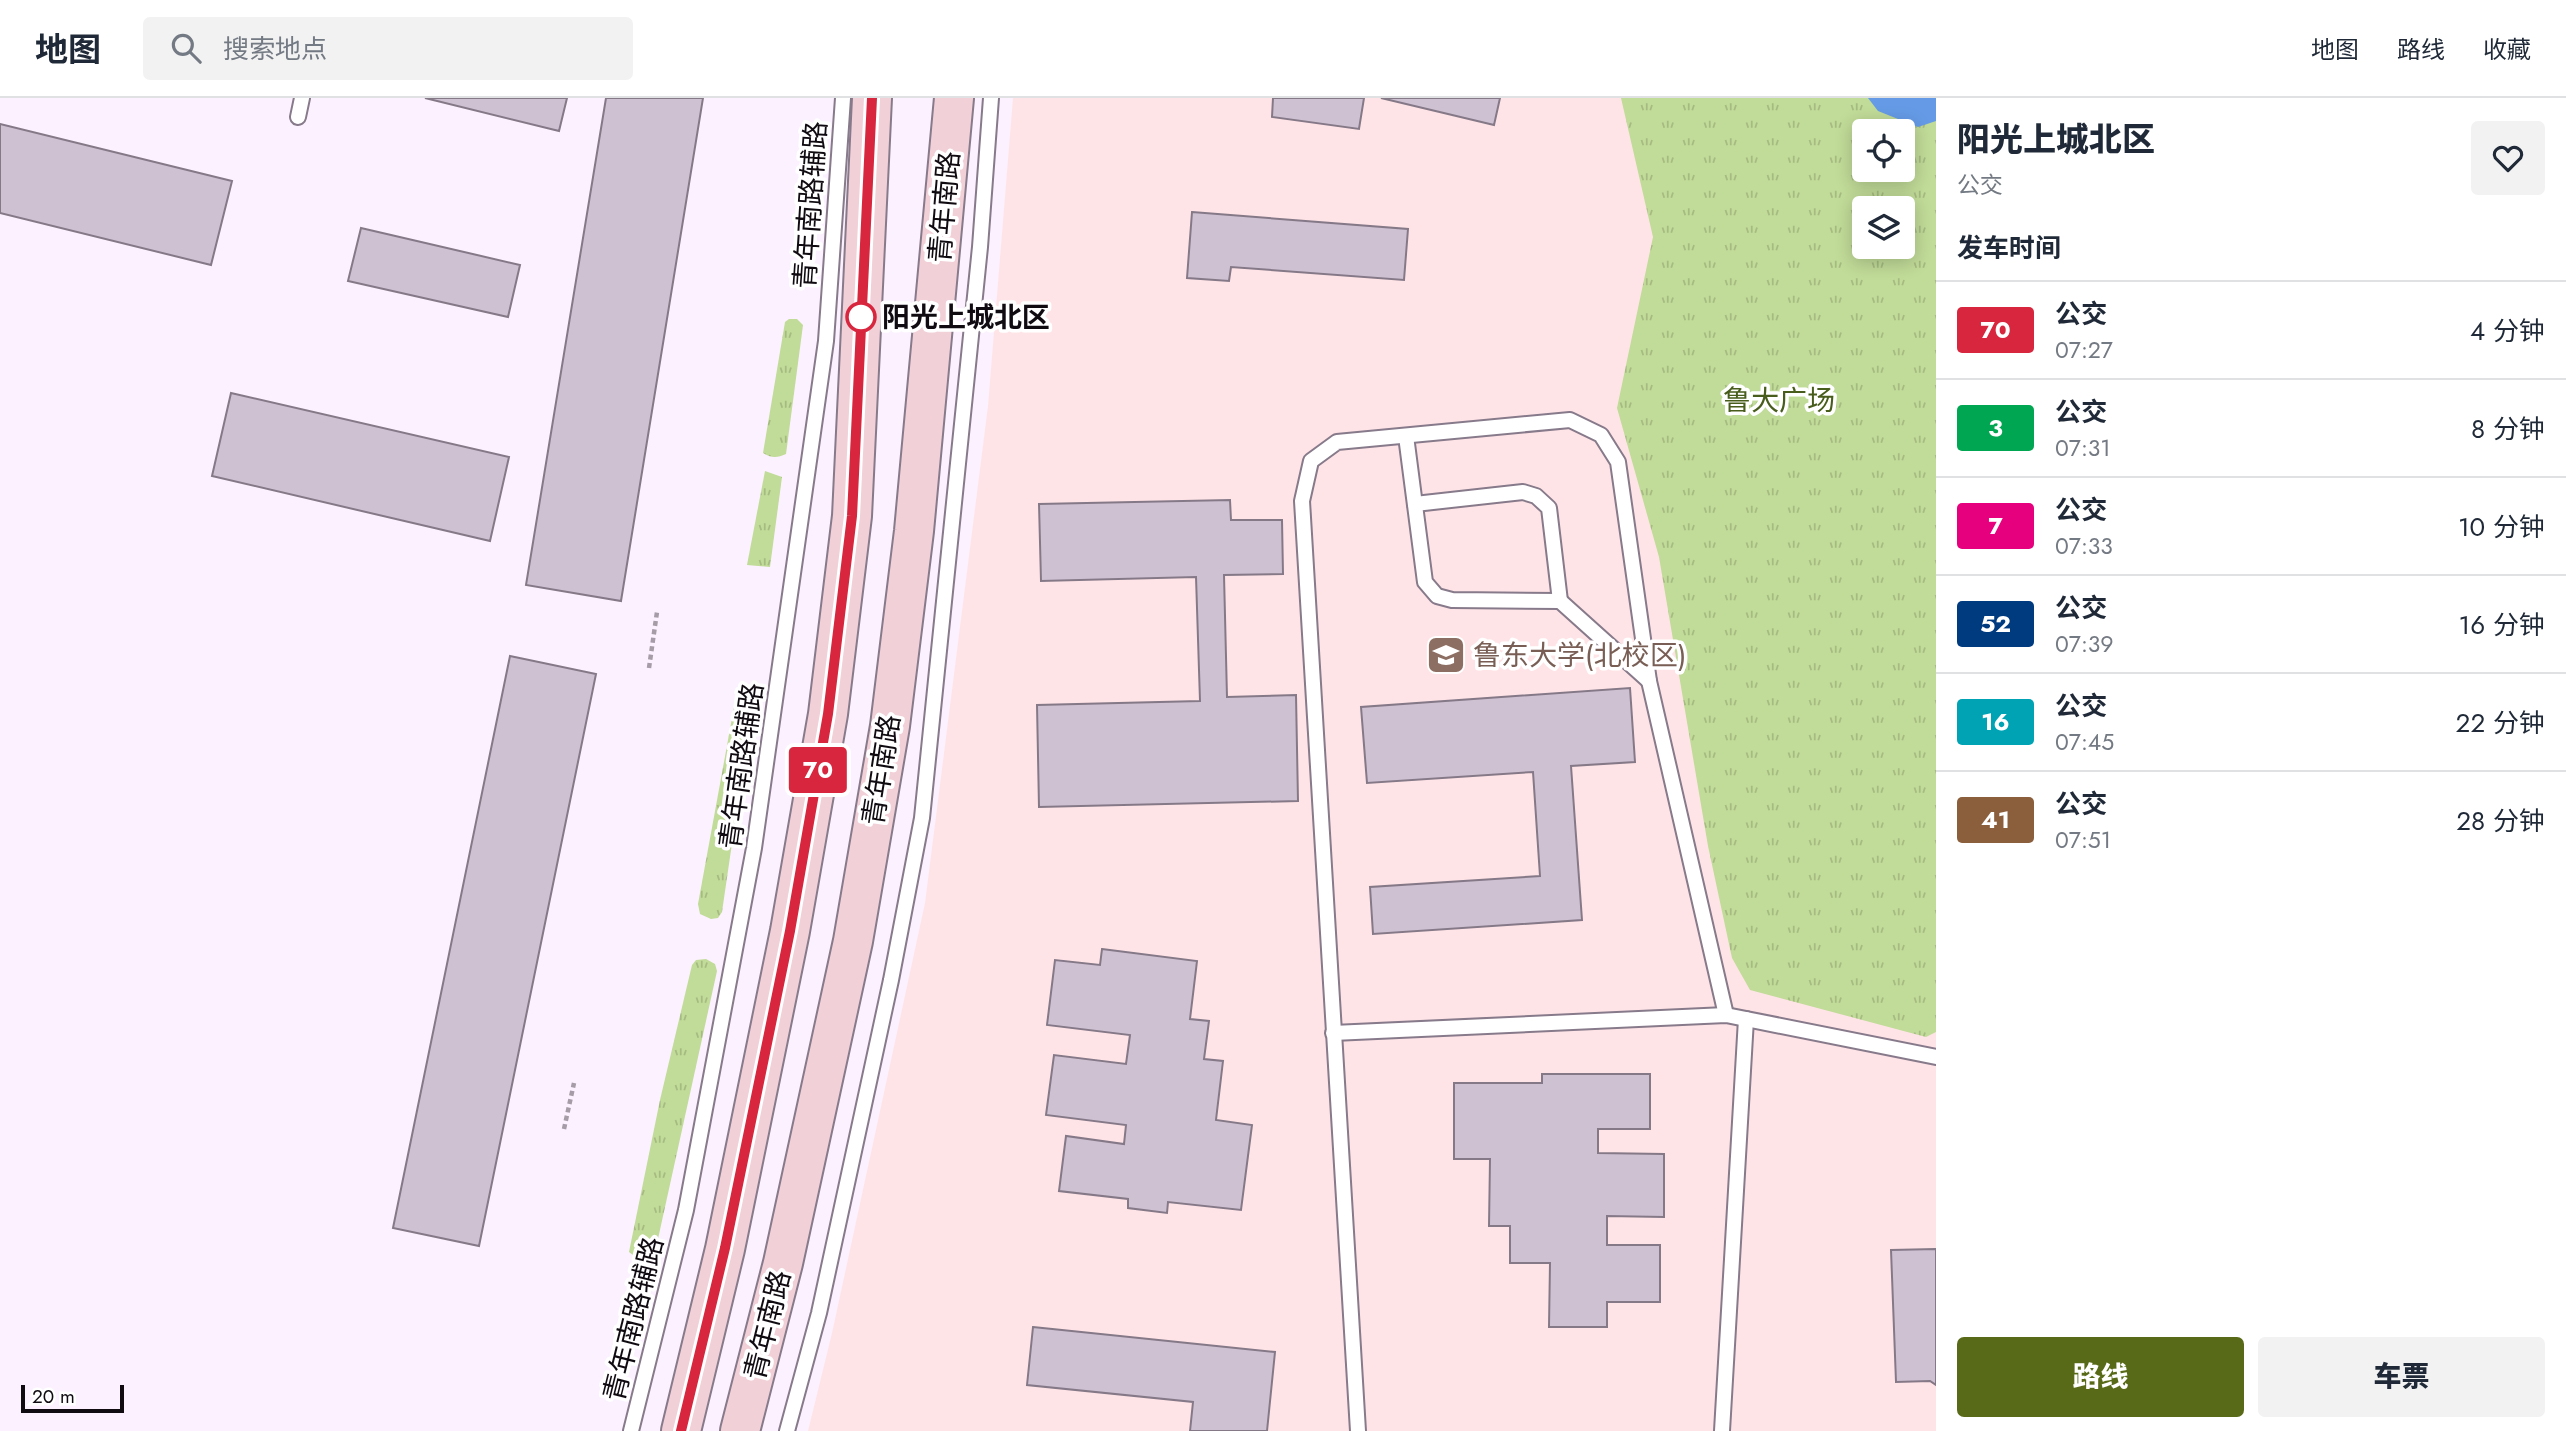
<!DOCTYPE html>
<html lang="zh">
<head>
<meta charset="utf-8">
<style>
	body { margin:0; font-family:Jost,"Noto Sans SC",sans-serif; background:#f2f2f3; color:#1f2937; height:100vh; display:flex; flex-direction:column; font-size:26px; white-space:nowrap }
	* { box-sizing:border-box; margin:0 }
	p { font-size:23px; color:#747a83 }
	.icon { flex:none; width:38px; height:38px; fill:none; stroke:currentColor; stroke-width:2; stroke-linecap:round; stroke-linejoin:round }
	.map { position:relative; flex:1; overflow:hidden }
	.drawer { display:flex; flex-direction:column; background:#fff; width:630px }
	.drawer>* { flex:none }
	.badge { padding:0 14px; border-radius:5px; font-size:24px; line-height:46px }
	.controls { position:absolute; left:1852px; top:21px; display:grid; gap:14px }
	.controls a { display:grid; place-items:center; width:63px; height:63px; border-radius:7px; background:#fff; box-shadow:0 4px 18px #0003; font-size:35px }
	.scale { position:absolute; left:21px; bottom:18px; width:103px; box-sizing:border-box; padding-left:7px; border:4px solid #100b11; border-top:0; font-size:19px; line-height:24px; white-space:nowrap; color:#100b11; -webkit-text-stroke:5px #fff; paint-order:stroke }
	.map>.badge { position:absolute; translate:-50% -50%; box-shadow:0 0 0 4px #fff }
	h2 { padding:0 21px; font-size:26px; line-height:63px }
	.round { display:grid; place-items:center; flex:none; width:74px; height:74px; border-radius:7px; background:#f2f2f3 }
	.summary { display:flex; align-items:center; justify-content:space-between; height:119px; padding:0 21px }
	h1 { font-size:33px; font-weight:800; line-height:52px }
	.button { display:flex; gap:14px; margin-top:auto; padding:14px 21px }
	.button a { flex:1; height:80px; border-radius:7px; background:#586a17; color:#fff; font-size:28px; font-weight:800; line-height:80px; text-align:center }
	.button a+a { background:#f2f2f3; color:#1f2937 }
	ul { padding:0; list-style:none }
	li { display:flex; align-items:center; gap:21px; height:98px; padding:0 21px; border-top:2px solid #e0e1e3 }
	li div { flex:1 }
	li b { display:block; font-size:26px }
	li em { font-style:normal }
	li .badge { min-width:77px; font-weight:700; text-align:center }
	header { display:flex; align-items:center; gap:42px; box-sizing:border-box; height:98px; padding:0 35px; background:#fff; border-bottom:2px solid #e0e1e3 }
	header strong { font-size:33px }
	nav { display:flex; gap:38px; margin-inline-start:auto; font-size:24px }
	.search { width:490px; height:63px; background:#f2f2f3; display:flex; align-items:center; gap:18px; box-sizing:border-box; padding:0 24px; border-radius:7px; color:#747a83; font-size:26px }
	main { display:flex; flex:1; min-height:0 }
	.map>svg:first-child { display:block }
</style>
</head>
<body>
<header>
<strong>地图</strong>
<div class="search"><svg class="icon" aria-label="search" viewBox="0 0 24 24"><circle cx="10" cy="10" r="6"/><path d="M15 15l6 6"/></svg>搜索地点</div>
<nav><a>地图</a><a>路线</a><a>收藏</a></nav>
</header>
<main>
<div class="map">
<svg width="1936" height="1333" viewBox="0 0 1936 1333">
	<defs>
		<pattern id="grass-tufts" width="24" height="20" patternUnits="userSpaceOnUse" patternTransform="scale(1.75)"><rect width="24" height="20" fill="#c1db98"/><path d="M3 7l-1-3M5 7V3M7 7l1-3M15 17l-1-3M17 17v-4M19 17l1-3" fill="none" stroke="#a5bb82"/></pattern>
	</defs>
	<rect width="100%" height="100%" fill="#fcf1ff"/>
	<path fill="#ffe4e7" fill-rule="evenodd" d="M1013 0H1936V1333H808L832 1235 925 805 988 308ZM1864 33H1902V72H1864ZM1864 110H1902V149H1864Z"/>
	<g fill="url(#grass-tufts)" fill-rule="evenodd">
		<path d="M1621 0H1936V934L1926 939 1750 892 1732 860 1708 748 1659 459 1617 310 1653 139ZM1864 33H1902V72H1864ZM1864 110H1902V149H1864Z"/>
		<path d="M789 221H797L803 227 786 356C777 360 771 360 763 355L785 224Z"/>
		<polygon points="765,373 782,379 770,469 747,467"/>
		<polygon points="737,593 754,594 722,814 718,820 711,821 700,816 698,806"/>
		<path d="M706 861 715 866 717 873 654 1159C644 1161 637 1161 629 1154L660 1002 692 867 696 862Z"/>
	</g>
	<polygon fill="#659be6" points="1868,0 1936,0 1936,23 1918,29 1878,13"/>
	<g fill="#cec1d2" stroke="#857988" stroke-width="2">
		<polygon points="425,0 567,0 559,33"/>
		<polygon points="606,0 703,0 621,503 526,487"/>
		<polygon points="1273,0 1364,0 1359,31 1272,19"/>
		<polygon points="1381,0 1500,0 1494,27"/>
		<polygon points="0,26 232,83 211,167 0,115"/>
		<polygon points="1192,114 1408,131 1404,182 1231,169 1229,183 1187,180"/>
		<polygon points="361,130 520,167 508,219 348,183"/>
		<polygon points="231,295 509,359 490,443 212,378"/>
		<polygon points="1230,402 1231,422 1282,422 1283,476 1224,477 1227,599 1296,597 1298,703 1039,709 1037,607 1200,603 1196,479 1041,483 1039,406"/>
		<polygon points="510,558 596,576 479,1148 393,1130"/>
		<polygon points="1630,590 1635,664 1571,668 1582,822 1373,836 1370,789 1540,778 1533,674 1367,685 1361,609"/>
		<polygon points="1102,851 1197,863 1190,921 1209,923 1204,961 1223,963 1216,1022 1252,1027 1241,1112 1168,1104 1167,1115 1128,1110 1128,1101 1059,1093 1066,1038 1124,1046 1126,1027 1046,1017 1054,957 1126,966 1130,937 1047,927 1055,862 1100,867"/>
		<polygon points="1542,976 1650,976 1650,1031 1598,1031 1598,1055 1664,1056 1664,1119 1607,1118 1607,1147 1660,1147 1660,1204 1607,1204 1607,1229 1549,1229 1550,1165 1510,1165 1510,1128 1489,1128 1490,1061 1454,1061 1454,985 1542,985"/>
		<polygon points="1936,1151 1936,1287 1930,1283 1896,1284 1891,1152"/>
		<polygon points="1033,1229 1275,1254 1267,1333 1190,1333 1193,1304 1027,1287"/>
	</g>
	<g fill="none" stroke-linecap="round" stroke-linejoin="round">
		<g stroke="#877a8a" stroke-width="18">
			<g id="lane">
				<polyline points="298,19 302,0"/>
				<polyline points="1406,338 1425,484 1437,498 1452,502 1560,503 1649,583"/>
				<polyline points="1415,406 1523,394 1536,398 1549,410 1560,503"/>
				<polyline points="1333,935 1726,917 1936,959"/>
				<polyline points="631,1333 686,1112 754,750 826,243 843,0"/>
				<polyline points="787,1333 819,1215 891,882 922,720 980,149 991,0"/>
				<polyline points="1358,1333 1302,403 1311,363 1337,344 1570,322 1601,337 1618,364 1649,583 1726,917"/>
				<polyline points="1722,1333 1746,921"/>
			</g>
		</g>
		<g stroke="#877a8a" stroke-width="42">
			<g id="secondary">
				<polyline points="681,1333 725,1151 790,833 828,616 852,418 872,0"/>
				<polyline points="740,1333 783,1165 853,843 890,628 914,433 954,0"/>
			</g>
		</g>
		<g stroke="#a59ca7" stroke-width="4.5" stroke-dasharray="5 3.5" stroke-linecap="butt">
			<polyline points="649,570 657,514"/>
			<polyline points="564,1031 574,985"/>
		</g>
		<use href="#lane" stroke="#fff" stroke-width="14"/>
		<use href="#secondary" stroke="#f1d0d8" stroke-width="38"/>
	</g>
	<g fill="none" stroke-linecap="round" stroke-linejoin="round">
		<g stroke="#fff" stroke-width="16">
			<polyline id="line" points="681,1333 725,1150 790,833 828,616 852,418 872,0"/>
		</g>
		<use href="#line" stroke="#d7263d" stroke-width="10"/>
	</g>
	<defs>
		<g id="university-square" transform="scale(2.0125)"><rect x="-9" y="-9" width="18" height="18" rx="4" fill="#8d6e63" stroke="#fff"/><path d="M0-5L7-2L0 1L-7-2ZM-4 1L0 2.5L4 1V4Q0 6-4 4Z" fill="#fff"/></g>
	</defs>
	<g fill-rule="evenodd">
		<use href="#university-square" x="1446" y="557"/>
	</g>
	<circle fill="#fff" stroke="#d7263d" stroke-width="3.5" cx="861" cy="219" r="14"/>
	<g text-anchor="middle" stroke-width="7" stroke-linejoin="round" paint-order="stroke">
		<g font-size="28" fill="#100b11" stroke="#fff">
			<text transform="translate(810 107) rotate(-86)" y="10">青年南路辅路</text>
			<text transform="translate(944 109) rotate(-85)" y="10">青年南路</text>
			<text transform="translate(741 668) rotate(-82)" y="10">青年南路辅路</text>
			<text transform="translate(881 672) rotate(-81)" y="10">青年南路</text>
			<text transform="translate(633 1221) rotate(-76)" y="10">青年南路辅路</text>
			<text transform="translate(767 1227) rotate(-76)" y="10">青年南路</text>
		</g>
		<g font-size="28" font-weight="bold" fill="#100b11" stroke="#fff" text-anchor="start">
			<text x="882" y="229">阳光上城北区</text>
		</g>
		<g font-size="28" fill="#485d1c" stroke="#fff">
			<text x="1779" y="312">鲁大广场</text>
		</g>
		<g font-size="28" fill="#785e54" stroke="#fff" text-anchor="start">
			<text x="1473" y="567">鲁东大学(北校区)</text>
		</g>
	</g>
</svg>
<div class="controls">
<a><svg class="icon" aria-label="locate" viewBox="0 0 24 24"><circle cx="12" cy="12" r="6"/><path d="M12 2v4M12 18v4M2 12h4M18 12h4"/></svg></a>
<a><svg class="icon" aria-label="layers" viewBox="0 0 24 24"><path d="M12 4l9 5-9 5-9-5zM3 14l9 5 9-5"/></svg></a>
</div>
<div class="scale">20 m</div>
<b class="badge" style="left:818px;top:672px;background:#d7263d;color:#fff">70</b>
</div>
<section class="drawer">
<div class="summary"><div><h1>阳光上城北区</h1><p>公交</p></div><a class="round"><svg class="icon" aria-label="heart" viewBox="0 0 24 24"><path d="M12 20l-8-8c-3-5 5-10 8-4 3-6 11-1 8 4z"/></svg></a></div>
<h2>发车时间</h2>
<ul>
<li><span class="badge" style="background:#d7263d;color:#fff">70</span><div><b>公交</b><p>07:27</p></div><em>4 分钟</em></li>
<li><span class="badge" style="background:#00a651;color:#fff">3</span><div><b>公交</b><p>07:31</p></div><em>8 分钟</em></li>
<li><span class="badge" style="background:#e6007e;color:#fff">7</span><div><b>公交</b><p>07:33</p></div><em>10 分钟</em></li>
<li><span class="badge" style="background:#003b80;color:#fff">52</span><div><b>公交</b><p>07:39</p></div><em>16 分钟</em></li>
<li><span class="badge" style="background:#00a3b4;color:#fff">16</span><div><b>公交</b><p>07:45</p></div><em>22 分钟</em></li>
<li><span class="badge" style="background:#8b5e3c;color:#fff">41</span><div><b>公交</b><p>07:51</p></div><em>28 分钟</em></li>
</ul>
<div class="button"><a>路线</a><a>车票</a></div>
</section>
</main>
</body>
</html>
